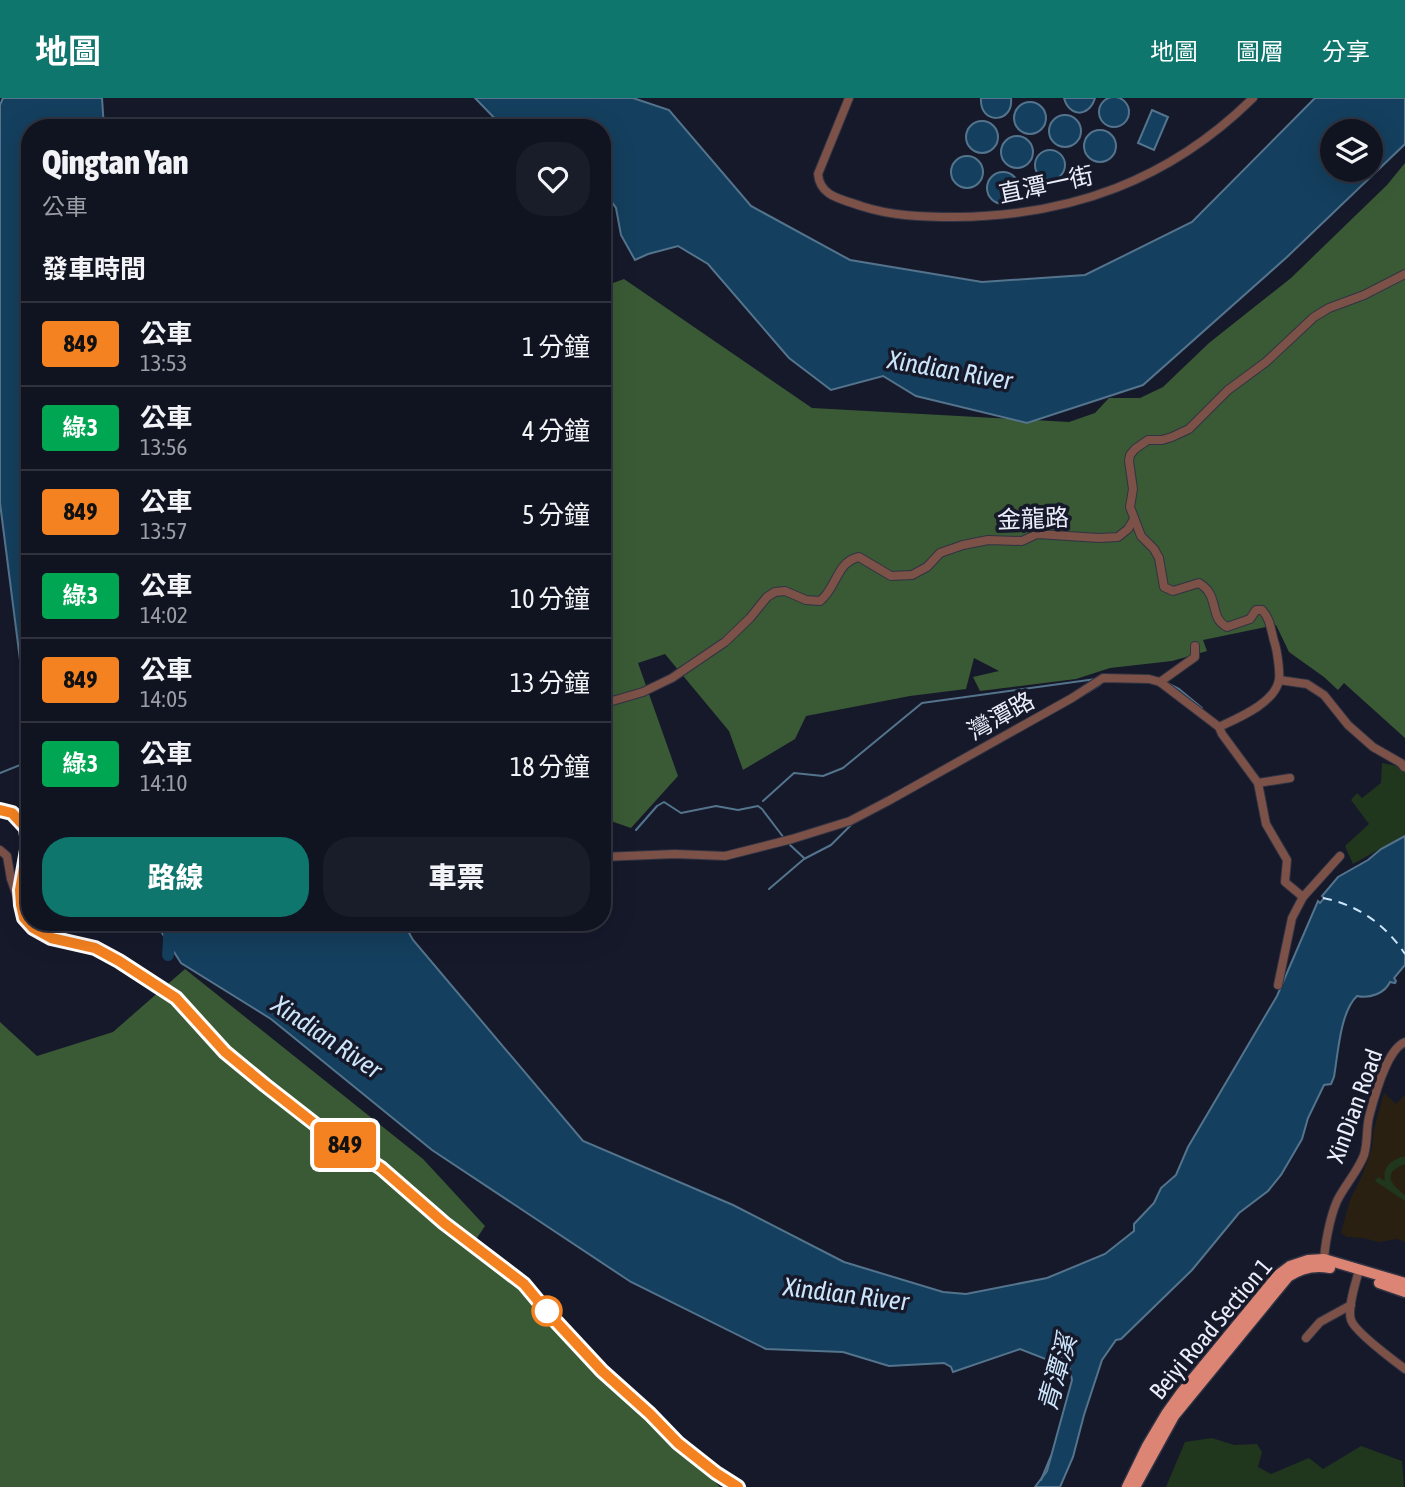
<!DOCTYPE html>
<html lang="zh-TW">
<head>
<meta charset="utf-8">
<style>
	body { margin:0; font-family:"Asap Condensed","Noto Sans TC",sans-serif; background:#191c29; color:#f1f3f6; height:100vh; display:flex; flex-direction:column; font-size:26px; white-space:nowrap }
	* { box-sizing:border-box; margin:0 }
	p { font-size:23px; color:#9c9ea5 }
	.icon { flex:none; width:38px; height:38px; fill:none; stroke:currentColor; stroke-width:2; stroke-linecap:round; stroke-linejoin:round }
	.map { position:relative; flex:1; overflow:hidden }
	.side { position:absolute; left:21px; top:21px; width:590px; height:812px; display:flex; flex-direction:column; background:#101320; border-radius:28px; box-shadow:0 7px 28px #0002,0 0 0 2px #30323e }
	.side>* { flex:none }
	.badge { padding:0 14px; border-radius:5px; font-size:24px; line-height:46px }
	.controls { position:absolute; left:1320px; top:21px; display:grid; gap:14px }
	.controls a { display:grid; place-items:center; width:63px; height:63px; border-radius:50%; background:#101320; box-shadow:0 7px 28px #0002,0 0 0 2px #30323e; font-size:35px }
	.map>.badge { position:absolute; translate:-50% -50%; box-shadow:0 0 0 4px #fff }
	h2 { padding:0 21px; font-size:26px; line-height:63px }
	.round { display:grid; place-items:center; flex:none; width:74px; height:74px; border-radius:28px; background:#191c29 }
	.summary { display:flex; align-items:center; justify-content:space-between; height:119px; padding:0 21px }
	h1 { font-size:33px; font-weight:800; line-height:52px }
	.action { display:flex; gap:14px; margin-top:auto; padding:14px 21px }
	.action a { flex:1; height:80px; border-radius:28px; background:#0f766e; color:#fff; font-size:28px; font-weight:800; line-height:80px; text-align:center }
	.action a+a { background:#191c29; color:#f1f3f6 }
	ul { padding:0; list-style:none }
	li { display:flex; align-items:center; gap:21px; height:84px; padding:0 21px; border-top:2px solid #30323e }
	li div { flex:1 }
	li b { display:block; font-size:26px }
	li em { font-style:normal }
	li .badge { min-width:77px; font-weight:700; text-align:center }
	header { display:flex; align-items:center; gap:42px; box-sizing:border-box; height:98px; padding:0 35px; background:#0f766e; color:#fff }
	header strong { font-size:33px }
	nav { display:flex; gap:38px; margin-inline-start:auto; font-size:24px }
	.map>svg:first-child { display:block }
</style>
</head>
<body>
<header>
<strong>地圖</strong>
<nav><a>地圖</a><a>圖層</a><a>分享</a></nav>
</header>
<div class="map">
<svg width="1405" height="1389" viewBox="0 0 1405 1389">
	<rect width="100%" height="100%" fill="#16192a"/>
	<polygon fill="#2a2011" points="1384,995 1396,1006 1405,997 1405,1144 1397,1141 1379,1144 1363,1140 1347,1139 1341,1135 1350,1102 1362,1078 1372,1050 1373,1035"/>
	<g fill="#20361d">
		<polygon points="1382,665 1397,668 1405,667 1405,737 1353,766 1345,748 1369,726 1351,702 1357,695 1362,700 1381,685"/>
		<path d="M1401 1059H1405V1066C1382 1074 1390 1086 1405 1097V1103L1375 1083 1378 1079 1385 1083C1383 1069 1389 1064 1401 1059Z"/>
		<polygon points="1212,1340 1234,1347 1257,1346 1262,1354 1258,1369 1271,1376 1309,1360 1323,1371 1361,1348 1402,1363 1404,1389 1166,1389 1185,1344"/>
	</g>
	<g fill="#3a5a35">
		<polygon points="1405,65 1405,640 1344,585 1338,592 1324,579 1289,554 1276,527 1203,542 1207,553 1172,563 1110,570 1076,581 980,593 973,579 999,573 974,560 966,591 910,598 806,618 795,641 743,672 729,633 665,556 638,565 678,678 631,730 602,720 602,187 605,188 624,181 812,310 1069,324 1095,315 1109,300 1140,300 1163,289 1209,245 1291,180 1387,87"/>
		<polygon points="185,871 423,1061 485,1128 471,1149 529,1192 720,1389 0,1389 0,924 37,958 113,934"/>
	</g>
	<g fill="#143f5e" stroke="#54748d" stroke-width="2" fill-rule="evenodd">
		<circle cx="1114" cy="14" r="15"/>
		<polygon points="3,0 102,0 104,30 30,30 30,640 0,405 0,7"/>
		<path d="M475 0H633L669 12 751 108 850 162 982 184 1085 177 1192 124 1315 0H1405V46L1287 159 1143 287 1027 325 916 298 883 278 831 292 789 260 708 166 678 148 648 156 635 162 621 137 616 110 602 90V30H504ZM1332 33H1370V72H1332Z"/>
		<path d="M981 0H1011C1014 26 979 27 981 0Z"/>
		<path d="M1064 0H1095C1089 20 1069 19 1064 0Z"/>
		<circle cx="1030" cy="20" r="16"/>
		<polygon points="1152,12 1168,19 1154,52 1138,45"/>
		<circle cx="1065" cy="33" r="16"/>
		<circle cx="982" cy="39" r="16"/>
		<circle cx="1100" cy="48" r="16"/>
		<circle cx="1017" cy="54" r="16"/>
		<circle cx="1050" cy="67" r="15"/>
		<circle cx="967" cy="74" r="16"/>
		<circle cx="1003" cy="90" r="16"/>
		<path d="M1405 738V867L1394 880 1396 883 1395 885 1390 884C1385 895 1370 901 1357 898 1340 914 1338 956 1334 979L1331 986 1324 987 1308 1020 1302 1041 1281 1077 1268 1093 1239 1115 1192 1172 1121 1241 1116 1242 1102 1262 1084 1317 1073 1359 1060 1389H1035L1047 1373 1072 1282 1067 1259 1048 1262 1020 1251 953 1274 951 1269 944 1265 889 1268 843 1254 766 1251 631 1184 432 1052 271 921 181 865 155 824H403L413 842 583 1043 733 1107 844 1164 943 1194 966 1196 1047 1180 1105 1156 1134 1133V1126L1154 1105 1161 1090 1176 1077 1188 1049 1277 898 1318 803 1320 805 1324 800 1322 798 1338 779 1368 762 1381 751Z"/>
	</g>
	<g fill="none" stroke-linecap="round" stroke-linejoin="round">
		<g stroke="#54748d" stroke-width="2">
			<polyline points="1167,585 1179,591 1202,610"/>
			<polyline points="1087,595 1100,587"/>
			<polyline points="0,675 30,663"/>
			<polyline points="763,703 794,675 823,678 843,670 922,605 1096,581"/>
			<polyline points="636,732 657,708 664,704 681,715 716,708 738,712 758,708 762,711 784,740"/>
			<polyline points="788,745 804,760"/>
			<polyline points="769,791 804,761 831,747 853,725"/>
			<polyline points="1041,1382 1051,1358"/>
		</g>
		<polyline stroke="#143f5e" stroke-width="12" points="168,857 170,824"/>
		<path stroke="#cce5fb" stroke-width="2" stroke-dasharray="9 7" stroke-linecap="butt" d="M1323 800C1358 807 1385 826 1405 856"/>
		<g stroke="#303343" stroke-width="10">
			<g id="minor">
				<path d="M849 0 818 76C820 99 842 101 861 108 891 118 923 119 955 119 1071 118 1170 82 1253 0"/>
				<polyline points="180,27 184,30"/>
				<polyline points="1279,582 1307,586 1324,597 1348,627 1373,649 1401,665 1404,669"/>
				<polyline points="1160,584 1195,559 1195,548"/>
				<path d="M602 606 643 594 672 580 725 544 750 520 767 499 775 494 785 493 806 502 820 503C837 490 836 464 859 459L891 478 912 477 927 469 940 455 963 447 988 442 1022 443 1037 436 1099 440 1118 439 1128 431 1134 421"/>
				<path d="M1219 629C1238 620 1275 605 1279 582 1280 573 1277 551 1274 543 1271 532 1270 520 1262 512H1256L1250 521 1227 529C1212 522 1217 505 1208 493 1206 490 1202 487 1199 485L1173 493 1164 489 1159 460 1154 451 1141 438 1130 409 1133 391 1129 363 1130 357 1135 351 1148 342H1162L1172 339 1189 331 1228 292 1266 264 1314 219 1329 210 1364 197 1405 176"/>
				<polyline points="1258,685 1290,680"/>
				<polyline points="0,752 7,758 11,781 18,801"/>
				<polyline points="602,759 675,756 725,758 792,741 850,723 890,702 1072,600 1103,580 1149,581 1160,584 1219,629 1222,636 1258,685 1266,726 1287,762 1285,784 1303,799"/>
				<polyline points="1278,887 1292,820 1303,799 1340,758"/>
				<path d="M1324 1166C1324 1149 1330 1119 1337 1103 1345 1087 1358 1073 1364 1057 1368 1044 1366 1032 1369 1019 1374 1000 1386 952 1405 944"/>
				<path d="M1359 1172C1356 1184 1347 1210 1351 1222 1355 1234 1393 1262 1405 1271"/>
				<polyline points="1306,1240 1320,1224 1351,1207"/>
			</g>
		</g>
		<g stroke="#303343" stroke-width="13">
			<g id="major">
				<polyline points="0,712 12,715 26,730 28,746 20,792 21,807 24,820 33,830 51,840 95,850 119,863 176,900 225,954 265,987 329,1037 381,1070 444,1125 524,1186 549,1216 602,1273 650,1316 678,1345 716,1375 738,1389"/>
				<polyline points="1379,1185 1405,1194"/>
				<polyline points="1127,1389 1147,1348 1166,1316 1181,1295 1278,1177 1290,1168 1308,1162 1324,1161 1405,1185"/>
				<path d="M1135 1389 1174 1318 1288 1179C1301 1170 1315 1167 1330 1170"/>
			</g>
		</g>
		<use href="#minor" stroke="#7b5148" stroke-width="8"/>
		<use href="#major" stroke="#dd8575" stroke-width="10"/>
	</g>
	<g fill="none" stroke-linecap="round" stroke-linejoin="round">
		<g stroke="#fff" stroke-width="16">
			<polyline id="line" points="0,712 12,715 26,730 28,746 20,792 21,807 24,820 33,830 51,840 95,850 119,863 176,900 225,954 265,987 329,1037 381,1070 444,1125 524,1186 549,1216 602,1273 650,1316 678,1345 716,1375 738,1389"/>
		</g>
		<use href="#line" stroke="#f58220" stroke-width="10"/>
	</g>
	<circle fill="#fff" stroke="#f58220" stroke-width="3.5" cx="547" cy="1213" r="14"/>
	<g text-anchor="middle" stroke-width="7" stroke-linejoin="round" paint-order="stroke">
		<g font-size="24" fill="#ebeefa" stroke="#16192a">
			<text transform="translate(1046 87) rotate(-12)" y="8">直潭一街</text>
			<text transform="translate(1033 421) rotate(-2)" y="8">金龍路</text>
			<text transform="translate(1001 618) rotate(-29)" y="8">灣潭路</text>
			<text transform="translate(1355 1008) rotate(-70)" y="8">XinDian Road</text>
			<text transform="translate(1211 1231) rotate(-50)" y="8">Beiyi Road Section 1</text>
		</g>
		<g font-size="26" font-style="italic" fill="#cce5fb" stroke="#16192a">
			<text transform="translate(950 272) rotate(10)" y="9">Xindian River</text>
			<text transform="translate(327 939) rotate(34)" y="9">Xindian River</text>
			<text transform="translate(846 1196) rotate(7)" y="9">Xindian River</text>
			<text transform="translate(1057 1275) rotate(-74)" y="9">青潭溪</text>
		</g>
	</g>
</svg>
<div class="controls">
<a><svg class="icon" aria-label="layers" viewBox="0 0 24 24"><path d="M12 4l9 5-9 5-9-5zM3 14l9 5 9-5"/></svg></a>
</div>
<b class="badge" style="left:345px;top:1047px;background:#f58220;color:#111">849</b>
<section class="side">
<div class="summary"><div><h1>Qingtan Yan</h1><p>公車</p></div><a class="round"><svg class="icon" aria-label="heart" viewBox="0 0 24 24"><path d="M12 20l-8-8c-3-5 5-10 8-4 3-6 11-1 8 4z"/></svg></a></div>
<h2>發車時間</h2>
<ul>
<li><span class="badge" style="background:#f58220;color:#111">849</span><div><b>公車</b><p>13:53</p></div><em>1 分鐘</em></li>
<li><span class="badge" style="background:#00a651;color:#fff">綠3</span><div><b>公車</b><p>13:56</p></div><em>4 分鐘</em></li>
<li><span class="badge" style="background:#f58220;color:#111">849</span><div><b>公車</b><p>13:57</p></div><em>5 分鐘</em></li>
<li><span class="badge" style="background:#00a651;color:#fff">綠3</span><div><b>公車</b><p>14:02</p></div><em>10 分鐘</em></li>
<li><span class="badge" style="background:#f58220;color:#111">849</span><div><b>公車</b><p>14:05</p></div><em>13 分鐘</em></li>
<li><span class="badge" style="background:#00a651;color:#fff">綠3</span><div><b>公車</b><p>14:10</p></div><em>18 分鐘</em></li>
</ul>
<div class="action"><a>路線</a><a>車票</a></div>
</section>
</div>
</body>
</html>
